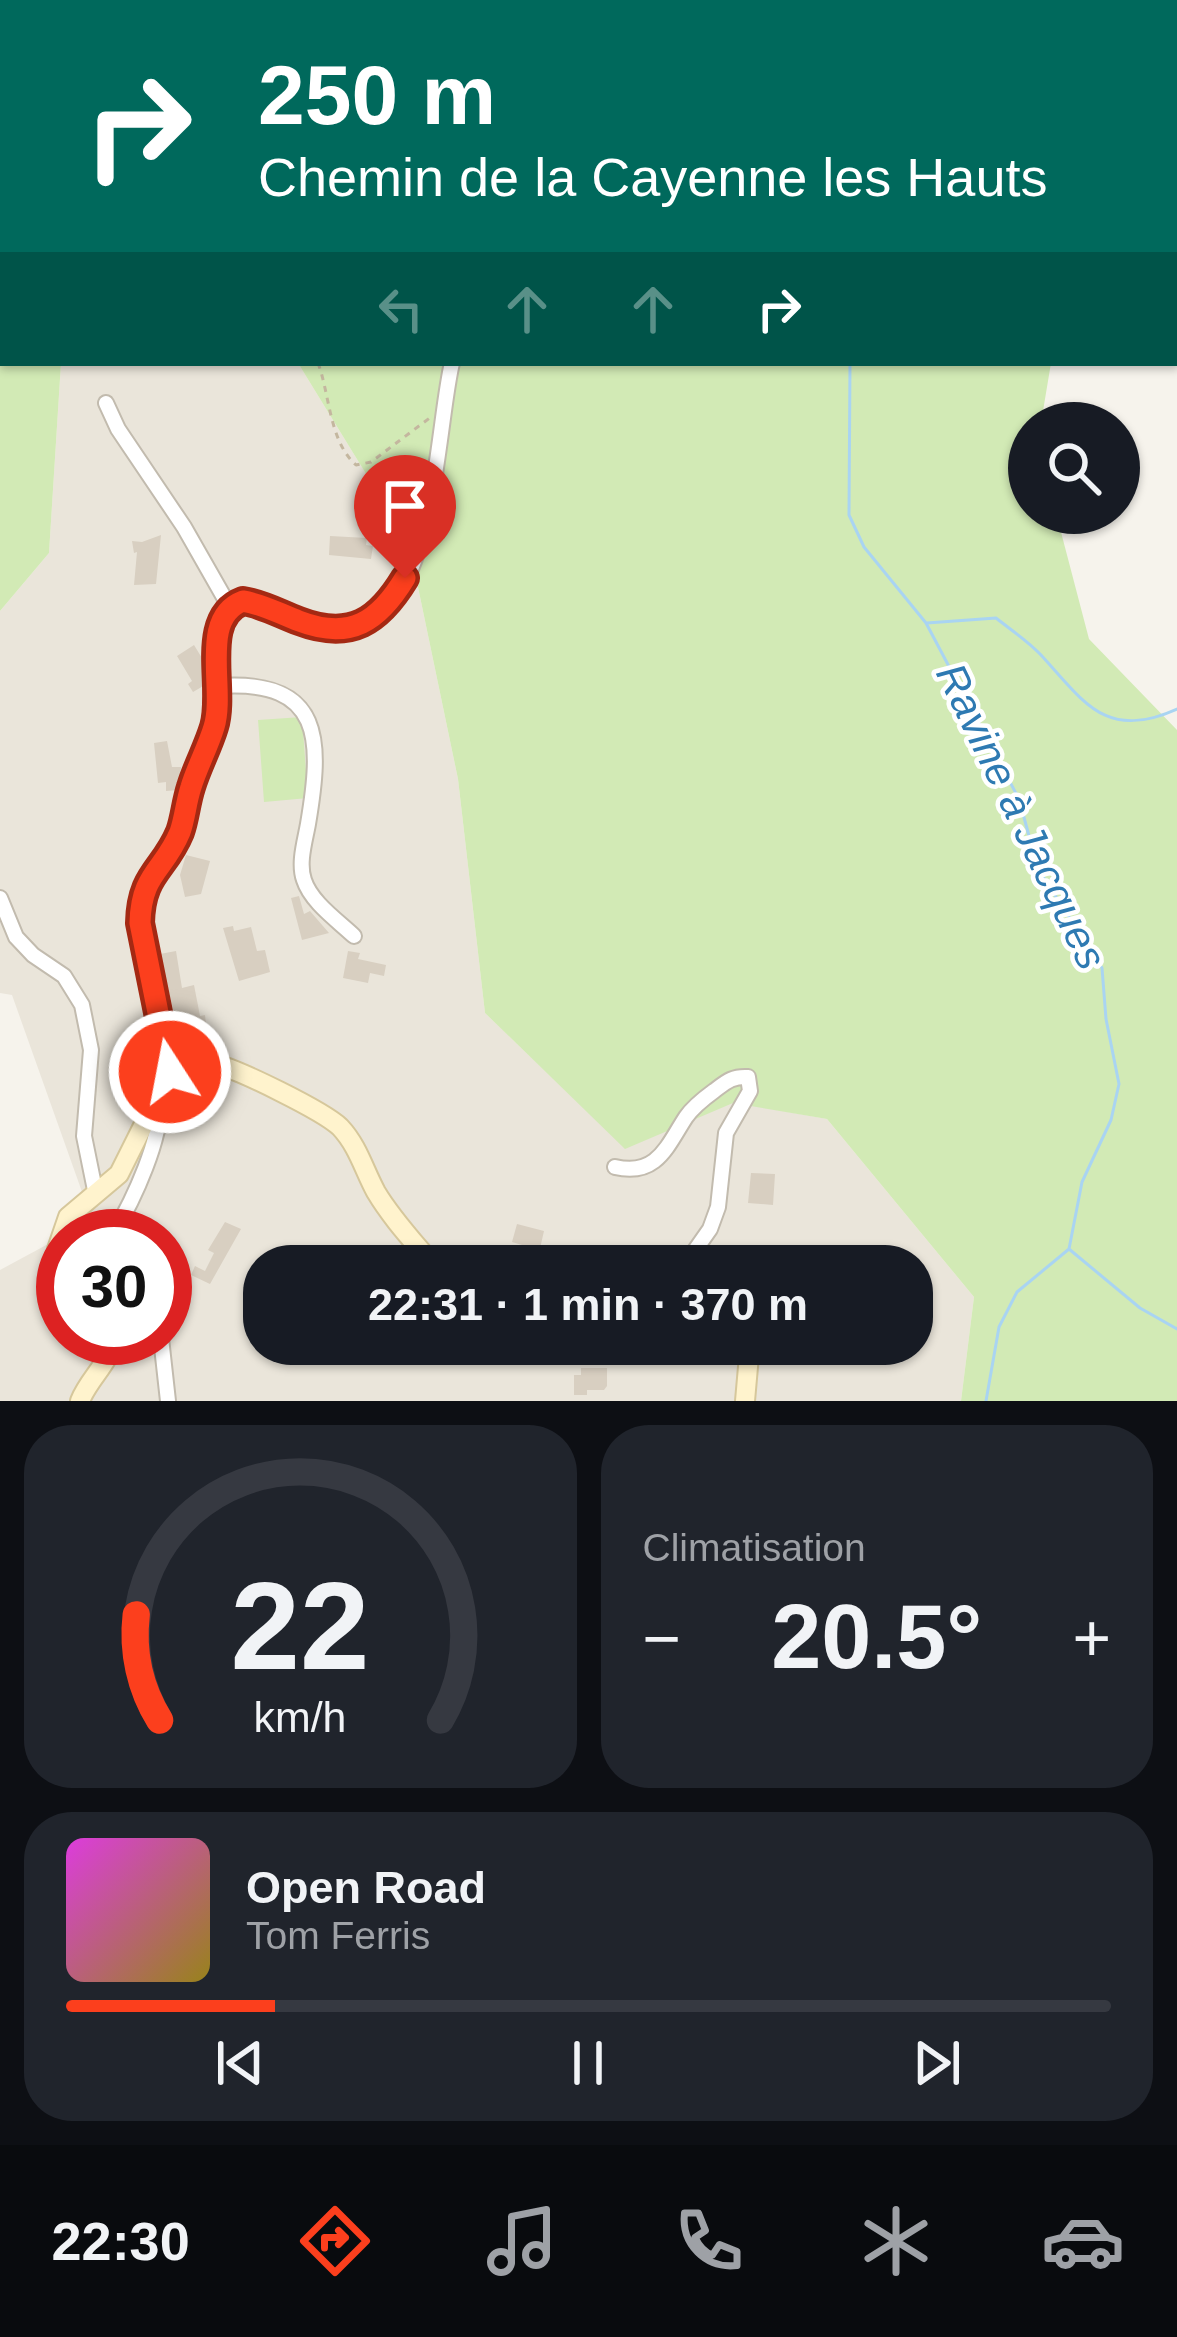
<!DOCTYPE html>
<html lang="fr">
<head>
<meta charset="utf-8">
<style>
	body { margin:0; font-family:Helvetica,sans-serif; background:#20242c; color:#f1f3f6; height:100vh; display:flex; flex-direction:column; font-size:45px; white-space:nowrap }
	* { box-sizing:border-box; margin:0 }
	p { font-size:39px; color:#9ea1a6 }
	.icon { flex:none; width:66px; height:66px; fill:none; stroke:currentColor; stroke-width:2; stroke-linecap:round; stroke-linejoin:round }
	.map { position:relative; height:1401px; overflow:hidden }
	.panel { display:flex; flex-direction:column; gap:24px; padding:24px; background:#0d0f14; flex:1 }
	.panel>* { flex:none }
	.banner { position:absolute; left:0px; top:0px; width:1179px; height:366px; box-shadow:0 3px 9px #0004; background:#00695c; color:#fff; overflow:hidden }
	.fabs { position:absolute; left:1008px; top:402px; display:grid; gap:24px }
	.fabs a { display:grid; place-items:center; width:132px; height:132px; border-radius:50%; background:#171b24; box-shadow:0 3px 9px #0004; font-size:60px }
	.speed { position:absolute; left:36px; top:1209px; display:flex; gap:24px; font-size:60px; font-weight:700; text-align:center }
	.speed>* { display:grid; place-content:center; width:156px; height:156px; border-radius:50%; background:#171b24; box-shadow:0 3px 9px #0004; line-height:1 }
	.speed .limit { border:18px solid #d22; background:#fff; color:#111 }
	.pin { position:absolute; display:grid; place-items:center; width:102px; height:102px; color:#fff; margin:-123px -51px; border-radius:50% 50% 50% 0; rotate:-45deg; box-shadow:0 0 12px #0007 }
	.pin .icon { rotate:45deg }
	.me { position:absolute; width:132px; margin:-66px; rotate:349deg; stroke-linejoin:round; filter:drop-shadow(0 0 9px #0008) }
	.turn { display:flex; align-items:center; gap:42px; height:252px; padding:0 60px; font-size:54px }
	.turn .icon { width:156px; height:156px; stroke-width:2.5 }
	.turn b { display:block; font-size:84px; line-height:102px }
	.lanes { display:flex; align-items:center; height:114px; padding:0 60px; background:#0003; justify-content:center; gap:60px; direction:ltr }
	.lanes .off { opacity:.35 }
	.big { font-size:90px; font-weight:800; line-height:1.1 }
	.panel .widget { flex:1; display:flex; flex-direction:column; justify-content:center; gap:18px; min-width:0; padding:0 42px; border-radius:48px; background:#20242c }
	.panel .dial { align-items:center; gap:0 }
	.dial svg { height:312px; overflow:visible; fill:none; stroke:#363941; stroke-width:7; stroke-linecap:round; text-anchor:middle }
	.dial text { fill:#f1f3f6; stroke:none }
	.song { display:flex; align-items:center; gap:36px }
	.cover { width:144px; height:144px; border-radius:18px; background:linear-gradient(135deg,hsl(300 70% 55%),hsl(50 70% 35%)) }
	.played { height:12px; border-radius:6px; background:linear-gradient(90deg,#fc3f1d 20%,#363941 20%) }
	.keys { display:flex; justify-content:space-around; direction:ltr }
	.heat { display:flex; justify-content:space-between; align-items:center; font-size:66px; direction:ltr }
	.panel .tiles { flex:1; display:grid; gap:24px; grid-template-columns:1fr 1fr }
	.widget:last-child { grid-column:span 2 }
	.trip { position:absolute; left:243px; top:1245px; width:690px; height:120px; border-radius:48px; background:#171b24; box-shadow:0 3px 9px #0004; font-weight:800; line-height:120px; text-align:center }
	.tab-bar { display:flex; height:192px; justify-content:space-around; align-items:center; background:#090b0e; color:#9ea1a6 }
	.tab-bar .icon { width:84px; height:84px }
	.tab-bar .current { color:#fc3f1d }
	.tab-bar b { font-size:54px; color:#f1f3f6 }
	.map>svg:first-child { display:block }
	.residential { fill:#eae5da; fill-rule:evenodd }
	.green { fill:#d2eab5 }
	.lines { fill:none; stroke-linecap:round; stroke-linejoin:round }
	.stream { stroke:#a9d4f2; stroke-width:3 }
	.building { fill:#d8cfc1 }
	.lane-casing { stroke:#c2bbae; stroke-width:12 }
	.street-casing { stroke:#c2bbae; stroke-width:18 }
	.secondary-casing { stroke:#d6c79b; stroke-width:22 }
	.path { stroke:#c4b79f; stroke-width:3; stroke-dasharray:6 6; stroke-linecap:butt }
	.lane { stroke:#fff; stroke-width:8 }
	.street { stroke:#fff; stroke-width:14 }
	.secondary { stroke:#fff3cd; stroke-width:18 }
	.route-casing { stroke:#a42913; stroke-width:30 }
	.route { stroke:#fc3f1d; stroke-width:21 }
	.labels { text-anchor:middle; stroke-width:9; stroke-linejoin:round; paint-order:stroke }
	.water-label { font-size:42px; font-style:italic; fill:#2e7ab2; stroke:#fff }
</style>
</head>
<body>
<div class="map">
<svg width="1177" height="1401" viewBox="0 0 1177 1401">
	<rect width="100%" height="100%" fill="#f6f3ec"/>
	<path class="residential" d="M61,363h237l111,181 49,235 27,234 140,135 108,-46 94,17 147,178 -13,104h-961v-131l63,-34v102h102v-102h-101l28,-16 -80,-225 -12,-2v-382l49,-58zM264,1266h648v78h-648z"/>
	<path class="green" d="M0,0l70,3h-67v360h58l-12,190 -49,58z
		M205,0h865l4,3h-873z
		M298,363h753l-10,60h-12v90h27l33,126 88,91v671h-216l13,-104 -147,-178 -94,-16 -108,46 -140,-136 -27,-234 -49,-235z
		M302,717l6,81 -44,4 -6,-82z"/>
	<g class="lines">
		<path class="stream" d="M743,0l2,3
			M850,363l-1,152 15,32 62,76 93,176 19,70 64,99 4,51 13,65 -8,36 -29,62 -13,67 -52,43 -18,35 -13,74
			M927,623l69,-5c15,12 32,23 45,37 44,48 65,86 136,54
			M1069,1249l71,59 37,21"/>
	</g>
	<path class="building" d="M161,535l-5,49 -22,1 3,-33 -3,1 -2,-12 10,1z
		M330,536l37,2 -1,7 7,1 -2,13 -42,-4z
		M194,645l11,18v22l-12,7 -5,-8 4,-3 -15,-25z
		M167,741l5,26h9l-2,23 -13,1v-9l-8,1 -4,-40z
		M186,855l24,6 -9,33 -16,3 -5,-22z
		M299,896l5,18 6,-3 19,22 -27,7 -11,-42z
		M233,926l1,5 17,-4 6,24 8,-1 5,22 -31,9 -16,-53z
		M176,951l6,37 12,-3 6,31 5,-1 2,19 -27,5 -20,-85z
		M348,951l12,2 -2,6 28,6 -2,11 -14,-3 -2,10 -25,-5z
		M751,1173l24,1 -2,31 -25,-2z
		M225,1222l16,7 -31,55 -19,-9 4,-9 10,5 9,-18 -6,-3z
		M517,1224l27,7 -8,35h-21l7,-21 -10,-3z
		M581,1368h26v18l-3,4h-17v5h-13v-20h7z"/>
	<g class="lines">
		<defs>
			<path id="lane" d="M169,1084l26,7 27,-23"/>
			<path id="street" d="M1139,0l1,3
				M1176,87l1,1
				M106,403l12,26 66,98 45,79
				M219,686c105,-7 103,55 89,138 -3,17 -10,39 -4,56 7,22 33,40 50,56
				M0,898l16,39 17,18 31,21 18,29 9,45 -7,86 12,59
				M170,1072l-30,-149c1,-50 24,-51 39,-90 6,-14 7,-30 12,-45 6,-20 16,-39 22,-60 10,-31 -7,-105 19,-123 22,-15 55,15 77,20 17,4 38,3 54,-2 72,-22 74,-199 89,-260
				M615,1167c42,10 52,-21 71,-50 7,-10 17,-18 28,-26 12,-9 18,-15 34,-14l2,14 -24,42 -8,74 -8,22 -26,37
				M112,1236c21,-35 52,-100 48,-141
				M161,1338l7,63"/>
			<path id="secondary" d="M63,1271l-6,-22 11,-32 51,-43 51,-102c14,-8 28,-11 45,-8 23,5 108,47 125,63 18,19 24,43 36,65 16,27 38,50 58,74
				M80,1401c9,-23 31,-39 34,-63
				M745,1401l5,-57"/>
		</defs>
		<use href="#lane" class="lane-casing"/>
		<use href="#street" class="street-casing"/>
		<use href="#secondary" class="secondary-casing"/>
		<path class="path" d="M773,0v3
			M196,3v-3
			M318,363c12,32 11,78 38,102l15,-3 60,-45"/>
		<use href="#lane" class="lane"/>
		<use href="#street" class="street"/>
		<use href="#secondary" class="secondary"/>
	</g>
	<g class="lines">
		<defs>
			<path id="route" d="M170,1072l-30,-149c1,-50 24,-52 40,-91 5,-14 6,-30 11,-45 6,-20 17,-40 23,-60 12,-38 -16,-109 29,-126 20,3 37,13 56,20 52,20 80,0 106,-43"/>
		</defs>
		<use href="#route" class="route-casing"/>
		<use href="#route" class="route"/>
	</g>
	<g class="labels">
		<g class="water-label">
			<text transform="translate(1022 816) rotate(64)" y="15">Ravine à Jacques</text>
		</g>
	</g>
</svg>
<div class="fabs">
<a><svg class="icon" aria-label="search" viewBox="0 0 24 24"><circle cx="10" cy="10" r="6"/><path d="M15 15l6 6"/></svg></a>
</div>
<div class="speed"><div class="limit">30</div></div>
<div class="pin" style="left:405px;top:578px;background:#d93025"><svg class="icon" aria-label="arrive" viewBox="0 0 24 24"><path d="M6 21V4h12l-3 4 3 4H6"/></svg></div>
<svg class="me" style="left:170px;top:1072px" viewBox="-20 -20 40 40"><circle r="17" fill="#fc3f1d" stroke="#fff" stroke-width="3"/><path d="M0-11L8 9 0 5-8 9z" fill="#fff"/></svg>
<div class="trip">22:31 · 1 min · 370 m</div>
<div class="banner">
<div class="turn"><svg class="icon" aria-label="right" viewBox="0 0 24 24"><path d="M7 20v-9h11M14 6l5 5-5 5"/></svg><div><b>250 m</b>Chemin de la Cayenne les Hauts</div></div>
<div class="lanes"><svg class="icon off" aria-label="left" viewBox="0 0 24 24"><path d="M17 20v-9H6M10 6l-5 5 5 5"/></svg><svg class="icon off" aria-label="ahead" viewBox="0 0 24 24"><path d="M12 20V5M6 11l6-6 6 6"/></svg><svg class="icon off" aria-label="ahead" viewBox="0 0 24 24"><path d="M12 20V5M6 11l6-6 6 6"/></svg><svg class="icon" aria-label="right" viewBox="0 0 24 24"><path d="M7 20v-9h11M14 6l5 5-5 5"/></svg></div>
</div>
</div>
<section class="panel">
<div class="tiles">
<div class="widget dial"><svg viewBox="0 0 100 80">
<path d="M14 69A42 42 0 1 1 86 69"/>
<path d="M14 69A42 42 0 0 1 8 42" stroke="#fc3f1d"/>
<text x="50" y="56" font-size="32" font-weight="700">22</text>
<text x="50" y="72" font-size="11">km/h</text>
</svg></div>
<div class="widget"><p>Climatisation</p>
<div class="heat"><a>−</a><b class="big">20.5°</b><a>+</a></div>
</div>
<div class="widget">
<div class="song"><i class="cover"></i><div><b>Open Road</b><p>Tom Ferris</p></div></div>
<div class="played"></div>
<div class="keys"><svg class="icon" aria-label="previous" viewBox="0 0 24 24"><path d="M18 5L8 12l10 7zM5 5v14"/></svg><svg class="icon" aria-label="pause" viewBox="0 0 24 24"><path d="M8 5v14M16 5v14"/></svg><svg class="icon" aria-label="next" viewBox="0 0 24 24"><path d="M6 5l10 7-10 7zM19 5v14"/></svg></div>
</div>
</div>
</section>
<nav class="tab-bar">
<b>22:30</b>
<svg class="icon current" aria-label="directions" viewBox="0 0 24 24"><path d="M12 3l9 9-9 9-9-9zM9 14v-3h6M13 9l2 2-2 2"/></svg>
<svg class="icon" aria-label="music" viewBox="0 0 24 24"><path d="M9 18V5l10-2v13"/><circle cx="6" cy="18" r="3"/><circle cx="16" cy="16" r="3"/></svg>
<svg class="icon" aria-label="phone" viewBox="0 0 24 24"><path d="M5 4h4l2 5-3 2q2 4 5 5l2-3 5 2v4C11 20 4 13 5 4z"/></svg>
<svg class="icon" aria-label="climate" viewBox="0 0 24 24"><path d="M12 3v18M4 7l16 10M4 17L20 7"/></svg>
<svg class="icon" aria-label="car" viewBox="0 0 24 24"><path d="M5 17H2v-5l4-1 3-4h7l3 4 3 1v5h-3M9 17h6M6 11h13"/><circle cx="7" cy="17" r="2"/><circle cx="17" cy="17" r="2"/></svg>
</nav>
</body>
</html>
